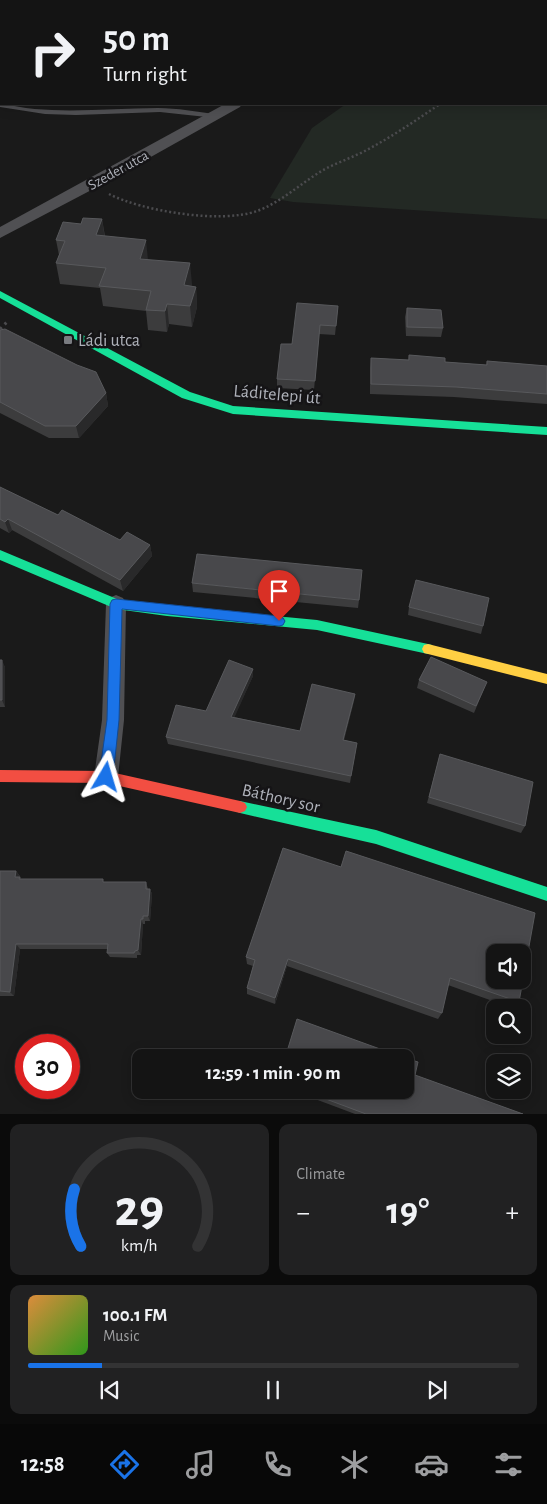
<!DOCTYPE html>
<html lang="en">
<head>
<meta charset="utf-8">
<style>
	body { margin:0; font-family:"Alegreya Sans",sans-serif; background:#212122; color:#f1f3f6; height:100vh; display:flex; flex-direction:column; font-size:19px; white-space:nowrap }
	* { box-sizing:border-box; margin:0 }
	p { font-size:16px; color:#9d9ea0 }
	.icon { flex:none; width:28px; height:28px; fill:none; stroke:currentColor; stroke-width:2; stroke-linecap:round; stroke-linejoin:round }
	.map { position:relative; height:1114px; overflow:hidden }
	.side { display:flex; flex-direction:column; gap:10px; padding:10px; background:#0b0b0b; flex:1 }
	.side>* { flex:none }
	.banner { position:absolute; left:0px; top:0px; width:548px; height:105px; box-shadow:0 2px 12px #0003,0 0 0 1px #333334; background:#141414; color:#f1f3f6; overflow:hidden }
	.buttons { position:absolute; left:486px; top:944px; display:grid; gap:10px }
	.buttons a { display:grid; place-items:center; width:45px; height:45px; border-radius:10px; background:#141414; box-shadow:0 2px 12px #0003,0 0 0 1px #333334; font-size:25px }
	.speed { position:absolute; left:15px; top:1034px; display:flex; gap:10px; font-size:25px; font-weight:700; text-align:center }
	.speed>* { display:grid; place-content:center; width:65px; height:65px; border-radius:50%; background:#141414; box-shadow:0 2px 12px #0003,0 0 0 1px #333334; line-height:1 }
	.speed .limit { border:8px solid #d22; background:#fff; color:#111 }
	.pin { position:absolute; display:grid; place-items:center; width:42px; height:42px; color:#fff; margin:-51px -21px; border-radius:50% 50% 50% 0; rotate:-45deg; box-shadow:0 0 5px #0007 }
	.pin .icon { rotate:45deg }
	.me { position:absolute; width:55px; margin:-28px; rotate:7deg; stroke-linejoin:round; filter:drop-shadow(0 0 4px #0008) }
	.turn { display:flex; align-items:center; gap:18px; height:105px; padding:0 20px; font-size:22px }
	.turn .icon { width:65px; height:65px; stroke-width:2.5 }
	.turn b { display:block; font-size:35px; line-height:42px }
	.big { font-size:38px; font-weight:700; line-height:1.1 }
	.side .widget { flex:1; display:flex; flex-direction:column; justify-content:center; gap:8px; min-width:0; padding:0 18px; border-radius:10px; background:#212122 }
	.side .dial { align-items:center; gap:0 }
	.dial svg { height:130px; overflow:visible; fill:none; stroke:#333334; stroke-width:7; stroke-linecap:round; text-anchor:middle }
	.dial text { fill:#f1f3f6; stroke:none }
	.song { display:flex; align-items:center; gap:15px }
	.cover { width:60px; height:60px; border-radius:8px; background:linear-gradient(135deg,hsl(30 70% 55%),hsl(110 70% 35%)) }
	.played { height:5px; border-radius:2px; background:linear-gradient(90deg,#1a73e8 15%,#333334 15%) }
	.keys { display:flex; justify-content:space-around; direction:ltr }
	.heat { display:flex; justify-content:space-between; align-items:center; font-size:28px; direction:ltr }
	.side .tiles { flex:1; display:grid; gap:10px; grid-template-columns:1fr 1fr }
	.widget:last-child { grid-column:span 2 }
	.trip { position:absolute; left:132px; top:1049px; width:282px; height:50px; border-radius:10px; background:#141414; box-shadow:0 2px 12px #0003,0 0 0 1px #333334; font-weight:700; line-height:50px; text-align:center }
	.dock { display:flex; height:80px; justify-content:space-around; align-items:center; background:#080808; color:#9d9ea0 }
	.dock .icon { width:35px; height:35px }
	.dock .active { color:#1a73e8 }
	.dock b { font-size:22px; color:#f1f3f6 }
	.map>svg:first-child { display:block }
	.green { fill:#232924 }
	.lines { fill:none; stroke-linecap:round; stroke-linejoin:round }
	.path-far1 { stroke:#4b4b4e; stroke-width:2.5; stroke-dasharray:2 2.5; stroke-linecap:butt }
	.path { stroke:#4b4b4e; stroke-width:3; stroke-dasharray:2.5 4; stroke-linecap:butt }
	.lane { fill:#505053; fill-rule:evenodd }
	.street { fill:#505053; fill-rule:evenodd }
	.fast { fill:#16e098; fill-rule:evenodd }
	.slow { fill:#ffcf43; fill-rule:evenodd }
	.jam { fill:#f24e42; fill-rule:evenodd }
	.wall { fill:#3c3c3d }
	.shaded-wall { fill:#29292a }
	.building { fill:#48484b; stroke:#58595c; fill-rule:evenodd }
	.route { fill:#1a73e8; stroke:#114b97 }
	.poi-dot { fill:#7a7c81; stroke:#151416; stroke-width:2 }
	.labels { text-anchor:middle; stroke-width:5; stroke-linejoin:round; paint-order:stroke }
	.far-street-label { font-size:15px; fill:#aeb1b9; stroke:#151416 }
	.poi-label { font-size:18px; fill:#aeb1b9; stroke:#151416; text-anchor:start }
	.street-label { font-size:18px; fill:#aeb1b9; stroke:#151416 }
</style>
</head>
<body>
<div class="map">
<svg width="547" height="1114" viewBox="0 0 547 1114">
	<rect width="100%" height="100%" fill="#1a1a1a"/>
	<path class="green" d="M403,0h144v219l-254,-17 -23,-4 42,-70 34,-24h200v-103z"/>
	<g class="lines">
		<path class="path-far1" d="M109,194c33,17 112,30 148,17 25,-9 45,-29 68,-42 12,-6 25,-11 38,-17 27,-14 52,-31 77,-48"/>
		<path class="path" d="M0,329l8,-8"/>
		<path class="lane" d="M0,103c51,13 105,5 158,5 19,0 39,4 58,6l3,2 -3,2 -56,-6 -84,3 -31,-1 -45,-7z"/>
		<path class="street" d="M225,104h17l-2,3 -141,79 -99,52v-11z
			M116,595l7,3 3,6 -2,116 -6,57 -4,8 -8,3 -8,-3 -4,-8 8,-57 4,-116 3,-6z"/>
		<path class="fast" d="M0,291l190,101 43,14 314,21v8l-314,-21 -51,-16 -182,-100z
			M0,550l117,49 50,7 150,14 111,24 4,1 2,4 -2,4 -4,1 -111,-24 -150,-14 -51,-7 -116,-49z
			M240,801l136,29 171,57v14l-171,-57 -136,-31 -5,-2 -2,-4 2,-4z"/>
		<path class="slow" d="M428,644l119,30v10l-119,-30 -4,-1 -2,-4 2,-4z"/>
		<path class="jam" d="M0,770l106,1 134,30 5,2 2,4 -2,4 -5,2 -134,-30 -106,-1z"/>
	</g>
	<path class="wall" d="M0,0h52l-1,1h-50v21h-1z
		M102,219l3,17 87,48 -1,2 5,1 1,20 -5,20 -23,-3 -2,8 -19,-2 -2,-19 -43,-5 -3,-18 -40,-4 -4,-21 3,-8 -3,-15 25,-16z
		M338,306l-3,29 -16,-1 -5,56 -37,-2v-9l15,-35z
		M407,308l36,20 -2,9 -35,-1 -1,-19z
		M0,330l106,63 2,13 -29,32h-30l-49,-25z
		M409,355l36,7 41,3 1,-4 60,5v38l-93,-7 -84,-3v-26l1,-10 37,2z
		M0,487l58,28 62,25 30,5 2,11 -29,35 -111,-61 -3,3 -9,-5z
		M192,583l167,17 -1,8 -165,-16z
		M409,607l74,19 -2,8 -73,-19z
		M0,660l5,7v40h-5z
		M253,669v7l-19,41 66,14 55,-37 -1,7 -10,39 13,3 -7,40 -182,-39 -2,-7 40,-26z
		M419,680l65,9 -10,24 -57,-25z
		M440,754l85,72 -4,7 -94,-30z
		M283,848l236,154 -6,6h-1l-64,-23 -6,28 -4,6 -151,-53 -12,38 -28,-10v-6l6,-22 -6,-2 -1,-7z
		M0,871h16l4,5 1,3 83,3h42l2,7h2l2,5 -2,27h-5v3h-2l-2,31h-4v3l-27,-1 -3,-4 1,-4h-88l-6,47h-14z
		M291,1090h115l117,24h-168z"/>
	<path class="shaded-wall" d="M22,0h8l1,1h-10z
		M153,0h10v1h-11z
		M102,219l3,21 -9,-5z
		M146,240l2,20 -8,-1z
		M190,263l2,21 -6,22 -2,-21z
		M196,287l1,20 -5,20 -2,-21z
		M167,304l2,20 -2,8 -2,-21z
		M106,393l2,13 -29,32 -3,-12z
		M8,519l4,11 -3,3 -4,-11z
		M150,545l2,11 -29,35 -3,-11z
		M2,660l3,7v40l-3,-7z
		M253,669v7l-21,47 -1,-6z
		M355,694l-1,7 -12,45 1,-6z
		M16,871l4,5v2l3,5 -8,-6z
		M150,889l2,5 -2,27 -2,-5z
		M141,919l2,5 -2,31 -3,-5z
		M16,944l4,5 -6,47 -4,-4z
		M288,959l-1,7 -12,38v-6z"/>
	<path class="building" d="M0,0h22l-1,1h-20v8h-1z
		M129,0h24l-1,1h-24z
		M271,0h25l-1,1h-25z
		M83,218l19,1 -6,16 50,5 -6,19 50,4 -6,22 12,2 -6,19 -23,-2 -2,7 -19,-1 5,-19 -52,-5 7,-18 -50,-5 9,-22 -9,-1 7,-18 18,2z
		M297,303l41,3 -2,20 -16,-1 -5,56 -38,-2 4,-35h11z
		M407,308l34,2 2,18 -36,-1z
		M5,329l72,36 19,7 10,21 -30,33h-31l-45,-24v-72z
		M409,355l36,3v4l42,3v-4l60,5v28l-91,-7 -85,-3v-26l38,2z
		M0,487l58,28 4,-5 58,30 7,-8 23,13 -30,35 -112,-61 -3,3 -5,-3z
		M197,554l165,16 -3,30 -167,-17z
		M416,580l73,18 -6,28 -74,-19z
		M431,657l56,25 -11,24 -57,-26z
		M0,660h2v40h-2z
		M229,660l24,9 -22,48 69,14 12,-47 43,10 -12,46 14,3 -6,33 -185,-39 10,-32 30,6z
		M440,754l93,28 -8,44 -96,-29z
		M283,848l58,19 5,-16 189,62 -16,89 -69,-24 -8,35 -154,-54 -13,39 -28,-10 8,-28 -9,-3zM495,952h27v28h-27z
		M0,871h16l-1,6h5l-1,2h84v3h43v7h4l-2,27h-5v3h-2l-3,31 -3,1 -1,2h-27l1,-9h-92l-6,48 -10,-1z
		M297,1019l108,39h-120z
		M406,1058l12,4 -3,13 108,39h-157l-64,-24h104z"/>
	<path class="route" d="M116,599l163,17 4,2 2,3 -2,4 -4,1 -157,-17 -3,111 -6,57 -2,4 -5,2 -5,-2 -2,-4 8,-57 3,-116 2,-4z"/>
	<rect class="poi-dot" x="63" y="335" width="10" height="10" rx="2.5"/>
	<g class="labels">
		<g class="far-street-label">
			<text transform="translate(118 170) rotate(-29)" y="5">Szeder utca</text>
		</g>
		<g class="poi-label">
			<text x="78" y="346">Ládi utca</text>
		</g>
		<g class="street-label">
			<text transform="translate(277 394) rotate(5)" y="6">Láditelepi út</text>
			<text transform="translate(281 798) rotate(13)" y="6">Báthory sor</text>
		</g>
	</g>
</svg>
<div class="buttons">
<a><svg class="icon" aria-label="sound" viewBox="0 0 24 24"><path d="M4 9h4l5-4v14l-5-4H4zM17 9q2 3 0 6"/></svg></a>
<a><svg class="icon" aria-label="search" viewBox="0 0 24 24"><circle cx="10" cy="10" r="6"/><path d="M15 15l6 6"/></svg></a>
<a><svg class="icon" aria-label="layers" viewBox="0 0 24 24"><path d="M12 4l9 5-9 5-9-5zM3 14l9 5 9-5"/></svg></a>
</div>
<div class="speed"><div class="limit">30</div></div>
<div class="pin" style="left:279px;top:621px;background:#d93025"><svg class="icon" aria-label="arrive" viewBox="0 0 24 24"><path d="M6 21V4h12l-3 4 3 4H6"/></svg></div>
<svg class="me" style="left:106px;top:777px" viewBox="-20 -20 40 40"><path d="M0-17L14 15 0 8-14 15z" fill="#1a73e8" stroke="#fff" stroke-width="4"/></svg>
<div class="trip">12:59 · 1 min · 90 m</div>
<div class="banner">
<div class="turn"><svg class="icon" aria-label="right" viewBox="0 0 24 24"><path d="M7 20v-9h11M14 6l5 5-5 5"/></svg><div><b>50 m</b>Turn right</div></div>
</div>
</div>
<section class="side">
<div class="tiles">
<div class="widget dial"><svg viewBox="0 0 100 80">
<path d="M14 69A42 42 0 1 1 86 69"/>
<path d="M14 69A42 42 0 0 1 10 34" stroke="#1a73e8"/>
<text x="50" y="56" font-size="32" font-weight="700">29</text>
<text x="50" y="72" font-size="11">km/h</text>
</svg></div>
<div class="widget"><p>Climate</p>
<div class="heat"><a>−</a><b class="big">19°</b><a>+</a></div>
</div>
<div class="widget">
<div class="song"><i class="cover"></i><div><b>100.1 FM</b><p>Music</p></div></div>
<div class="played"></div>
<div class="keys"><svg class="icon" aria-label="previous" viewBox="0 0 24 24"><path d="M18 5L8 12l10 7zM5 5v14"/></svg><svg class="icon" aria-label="pause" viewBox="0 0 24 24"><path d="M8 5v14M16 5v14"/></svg><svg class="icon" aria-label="next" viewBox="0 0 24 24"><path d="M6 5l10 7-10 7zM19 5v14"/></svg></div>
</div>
</div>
</section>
<nav class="dock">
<b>12:58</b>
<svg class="icon active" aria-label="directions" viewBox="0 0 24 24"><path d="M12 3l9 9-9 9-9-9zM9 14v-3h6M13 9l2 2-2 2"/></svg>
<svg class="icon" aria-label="music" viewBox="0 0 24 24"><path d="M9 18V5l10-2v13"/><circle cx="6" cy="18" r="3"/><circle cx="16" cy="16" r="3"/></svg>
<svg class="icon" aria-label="phone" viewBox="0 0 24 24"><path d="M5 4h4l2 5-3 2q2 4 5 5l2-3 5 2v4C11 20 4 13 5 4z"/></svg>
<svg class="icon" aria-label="climate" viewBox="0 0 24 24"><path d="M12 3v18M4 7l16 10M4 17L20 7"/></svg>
<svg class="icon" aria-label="car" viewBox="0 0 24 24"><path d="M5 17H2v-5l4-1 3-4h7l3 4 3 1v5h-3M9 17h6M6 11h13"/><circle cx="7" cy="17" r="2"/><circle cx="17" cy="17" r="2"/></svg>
<svg class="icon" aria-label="filters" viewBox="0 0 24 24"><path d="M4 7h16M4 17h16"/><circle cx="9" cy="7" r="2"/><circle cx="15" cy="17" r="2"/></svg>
</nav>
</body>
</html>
